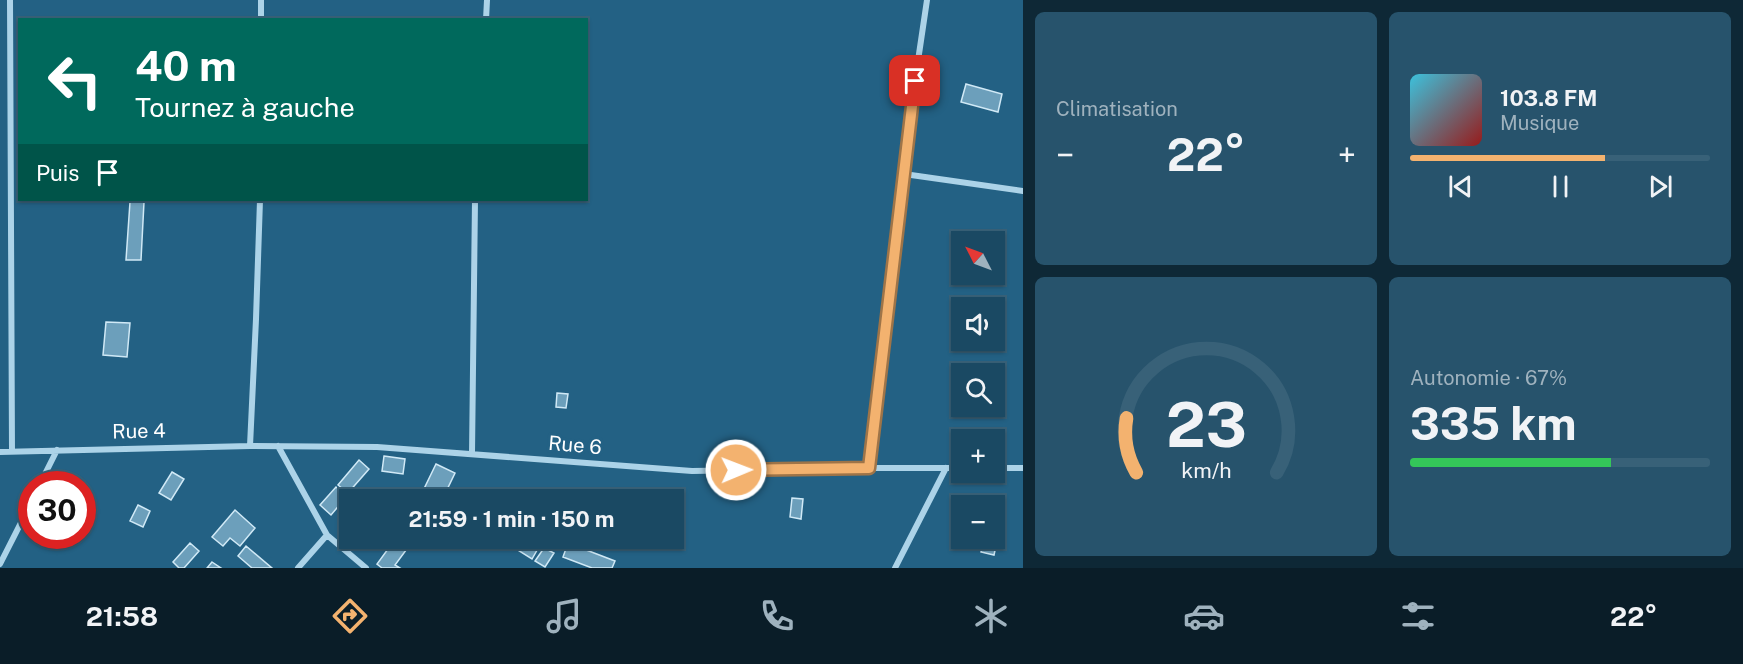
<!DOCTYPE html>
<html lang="fr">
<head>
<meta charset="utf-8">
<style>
	body { margin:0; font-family:"Public Sans",sans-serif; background:#27536c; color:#f1f3f6; height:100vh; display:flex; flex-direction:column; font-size:22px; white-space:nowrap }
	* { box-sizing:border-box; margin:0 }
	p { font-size:20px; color:#9fb2be }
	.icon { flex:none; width:33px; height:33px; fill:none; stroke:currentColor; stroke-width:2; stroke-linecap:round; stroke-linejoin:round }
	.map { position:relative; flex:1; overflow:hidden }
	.panel { display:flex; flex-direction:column; gap:12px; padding:12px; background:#0e2836; width:720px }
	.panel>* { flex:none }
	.guide { position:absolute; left:18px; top:18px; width:570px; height:183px; border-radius:0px; box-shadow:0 2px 4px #0004,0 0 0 2px #386178; background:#00695c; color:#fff; overflow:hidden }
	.needle { width:39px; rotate:312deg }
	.buttons { position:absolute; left:951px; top:231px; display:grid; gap:12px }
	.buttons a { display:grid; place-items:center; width:54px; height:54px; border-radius:0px; background:#1a4963; box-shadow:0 2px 4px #0004,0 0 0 2px #386178; font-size:30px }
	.speed { position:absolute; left:18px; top:471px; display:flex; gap:12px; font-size:30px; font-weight:700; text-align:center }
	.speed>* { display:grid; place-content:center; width:78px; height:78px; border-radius:50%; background:#1a4963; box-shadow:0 2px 4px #0004,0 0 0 2px #386178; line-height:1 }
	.speed .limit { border:9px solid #d22; background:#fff; color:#111 }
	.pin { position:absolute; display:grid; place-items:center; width:51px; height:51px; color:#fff; margin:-26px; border-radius:12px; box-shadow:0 3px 9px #0006 }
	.me { position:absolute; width:66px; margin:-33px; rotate:89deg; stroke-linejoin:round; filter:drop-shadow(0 0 4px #0008) }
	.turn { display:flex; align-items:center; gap:21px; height:126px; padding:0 18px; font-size:27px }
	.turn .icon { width:78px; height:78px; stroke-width:2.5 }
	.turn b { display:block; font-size:42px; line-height:51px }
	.then { display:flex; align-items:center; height:57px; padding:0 18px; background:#0003; gap:12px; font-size:22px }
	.big { font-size:45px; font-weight:700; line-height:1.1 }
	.panel .widget { flex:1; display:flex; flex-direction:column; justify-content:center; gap:9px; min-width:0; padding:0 21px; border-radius:9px; background:#27536c }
	.panel .dial { align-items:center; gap:0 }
	.dial svg { height:156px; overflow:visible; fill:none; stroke:#386178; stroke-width:7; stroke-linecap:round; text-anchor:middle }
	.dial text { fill:#f1f3f6; stroke:none }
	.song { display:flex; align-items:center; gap:18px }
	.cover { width:72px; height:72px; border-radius:9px; background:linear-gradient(135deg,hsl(190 70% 55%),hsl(0 70% 35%)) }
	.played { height:6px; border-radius:3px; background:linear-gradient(90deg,#f3b26f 65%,#386178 65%) }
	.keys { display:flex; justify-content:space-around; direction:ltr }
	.heat { display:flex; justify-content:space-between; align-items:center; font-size:33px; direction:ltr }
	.charge { height:9px; border-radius:4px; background:linear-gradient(90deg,#34c759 67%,#386178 0) }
	.panel .tiles { flex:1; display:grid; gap:12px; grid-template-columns:repeat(2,1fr) }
	.trip { position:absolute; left:339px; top:489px; width:345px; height:60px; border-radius:0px; background:#1a4963; box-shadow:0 2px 4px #0004,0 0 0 2px #386178; font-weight:700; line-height:60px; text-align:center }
	.tab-bar { display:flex; height:96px; justify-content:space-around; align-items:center; background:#0a1d28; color:#9fb2be }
	.tab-bar .icon { width:42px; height:42px }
	.tab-bar .active { color:#f3b26f }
	.tab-bar b { font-size:27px; color:#f1f3f6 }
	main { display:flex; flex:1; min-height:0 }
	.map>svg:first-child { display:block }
	.building { fill:#6c9fbb; stroke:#d0e9f6; stroke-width:1.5 }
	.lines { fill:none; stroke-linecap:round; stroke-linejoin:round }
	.minor { stroke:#acd3e8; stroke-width:6 }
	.route-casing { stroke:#9e7448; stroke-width:15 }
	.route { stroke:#f3b26f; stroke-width:10 }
	.labels { text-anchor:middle; stroke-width:6; stroke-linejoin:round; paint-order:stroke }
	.street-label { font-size:20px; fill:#fff; stroke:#236184 }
</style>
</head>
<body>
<main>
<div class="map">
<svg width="1023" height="568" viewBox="0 0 1023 568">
	<rect width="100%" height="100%" fill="#236184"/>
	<path class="building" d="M966,84l36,10 -4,18 -37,-10z
		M130,202h14l-3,58h-15z
		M106,322l24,1 -3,34 -24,-2z
		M557,393l11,1 -2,14 -10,-1z
		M384,456l21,3 -2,15 -21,-3z
		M359,460l10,9 -21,24 -10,-8z
		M436,464l19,9 -13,27h-12l-9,-5z
		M172,472l12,7 -13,21 -12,-7z
		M336,487l11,9 -16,19 -11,-10z
		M792,498l11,1 -2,20 -11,-2z
		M138,505l12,6 -7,16 -13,-6z
		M235,510l20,18 -15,18 -10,-8 -7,8 -11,-9z
		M994,517l8,1 -8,37 -13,-3 3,-14h10z
		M396,538h19l-20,27 5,3h-18l-5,-4z
		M507,538h37l-12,21 -27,-17z
		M190,543l9,8 -15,17h-5l-6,-6z
		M568,543l47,18 -3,7h-20l-29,-11z
		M246,546l26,22h-20l-14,-12z
		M544,548l10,5 -9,14 -10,-6z
		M212,562l9,6h-14z"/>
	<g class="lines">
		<path class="minor" d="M10,0l2,451
			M261,0v20
			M486,20l1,-20
			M904,174l119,17
			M250,446l6,-127 4,-119
			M278,446l49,89 39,33
			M0,452l250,-6 127,1 315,24 177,-3h93
			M472,454l3,-254
			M869,468l46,-387 12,-81
			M994,468h29
			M40,484l17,-34
			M0,564l32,-63
			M298,568l29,-33
			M895,568l51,-100"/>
	</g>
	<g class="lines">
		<defs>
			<path id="route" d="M736,470l133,-2 46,-387"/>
		</defs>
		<use href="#route" class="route-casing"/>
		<use href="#route" class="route"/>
	</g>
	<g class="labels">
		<g class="street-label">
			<text transform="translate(139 431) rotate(-1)" y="7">Rue 4</text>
			<text transform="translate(575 445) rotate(5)" y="7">Rue 6</text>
		</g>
	</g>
</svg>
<div class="buttons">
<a><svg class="needle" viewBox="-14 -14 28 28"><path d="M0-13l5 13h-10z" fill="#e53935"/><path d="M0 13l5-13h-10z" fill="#9fb2be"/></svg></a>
<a><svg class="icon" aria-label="sound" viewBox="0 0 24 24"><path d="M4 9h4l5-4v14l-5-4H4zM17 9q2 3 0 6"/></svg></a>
<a><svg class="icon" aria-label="search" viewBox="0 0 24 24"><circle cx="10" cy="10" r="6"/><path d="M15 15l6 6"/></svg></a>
<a>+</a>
<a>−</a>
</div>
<div class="speed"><div class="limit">30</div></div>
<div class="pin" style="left:915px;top:81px;background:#d93025"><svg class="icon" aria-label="arrive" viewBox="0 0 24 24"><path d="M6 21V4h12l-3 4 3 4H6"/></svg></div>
<svg class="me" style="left:736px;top:470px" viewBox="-20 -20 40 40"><circle r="17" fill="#f3b26f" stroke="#fff" stroke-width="3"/><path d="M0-11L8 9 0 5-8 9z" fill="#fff"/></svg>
<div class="trip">21:59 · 1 min · 150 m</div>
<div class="guide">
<div class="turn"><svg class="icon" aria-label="left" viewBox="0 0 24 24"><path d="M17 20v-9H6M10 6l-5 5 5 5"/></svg><div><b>40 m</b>Tournez à gauche</div></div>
<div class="then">Puis<svg class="icon" aria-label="arrive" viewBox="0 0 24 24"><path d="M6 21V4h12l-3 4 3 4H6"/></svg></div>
</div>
</div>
<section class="panel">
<div class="tiles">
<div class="widget"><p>Climatisation</p>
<div class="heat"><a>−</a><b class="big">22°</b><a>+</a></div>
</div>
<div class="widget">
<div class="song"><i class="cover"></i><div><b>103.8 FM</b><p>Musique</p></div></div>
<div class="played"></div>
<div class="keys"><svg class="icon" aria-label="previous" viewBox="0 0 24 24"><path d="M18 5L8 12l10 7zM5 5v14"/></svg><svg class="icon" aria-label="pause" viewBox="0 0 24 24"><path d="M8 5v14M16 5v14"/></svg><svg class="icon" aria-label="next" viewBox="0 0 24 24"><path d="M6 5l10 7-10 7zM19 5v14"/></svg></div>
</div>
<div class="widget dial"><svg viewBox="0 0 100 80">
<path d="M14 69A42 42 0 1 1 86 69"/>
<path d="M14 69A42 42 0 0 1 9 41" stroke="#f3b26f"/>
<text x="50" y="56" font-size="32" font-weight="700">23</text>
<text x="50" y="72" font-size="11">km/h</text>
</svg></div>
<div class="widget"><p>Autonomie · 67%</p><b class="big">335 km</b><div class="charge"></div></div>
</div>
</section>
</main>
<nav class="tab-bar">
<b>21:58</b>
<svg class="icon active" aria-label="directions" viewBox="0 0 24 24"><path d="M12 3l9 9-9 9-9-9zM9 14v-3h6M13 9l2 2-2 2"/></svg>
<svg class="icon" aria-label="music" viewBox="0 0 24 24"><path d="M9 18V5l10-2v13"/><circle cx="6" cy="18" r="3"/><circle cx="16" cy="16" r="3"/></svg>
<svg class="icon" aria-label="phone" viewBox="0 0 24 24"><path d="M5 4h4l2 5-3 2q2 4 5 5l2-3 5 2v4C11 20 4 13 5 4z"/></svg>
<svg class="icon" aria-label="climate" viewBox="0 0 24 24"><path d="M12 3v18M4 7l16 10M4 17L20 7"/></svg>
<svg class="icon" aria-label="car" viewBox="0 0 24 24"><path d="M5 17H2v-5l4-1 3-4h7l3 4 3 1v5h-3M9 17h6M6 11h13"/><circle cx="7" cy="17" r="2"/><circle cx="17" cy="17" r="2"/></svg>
<svg class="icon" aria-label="filters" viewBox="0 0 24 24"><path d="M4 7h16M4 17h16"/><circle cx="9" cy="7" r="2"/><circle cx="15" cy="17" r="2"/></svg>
<b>22°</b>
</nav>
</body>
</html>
